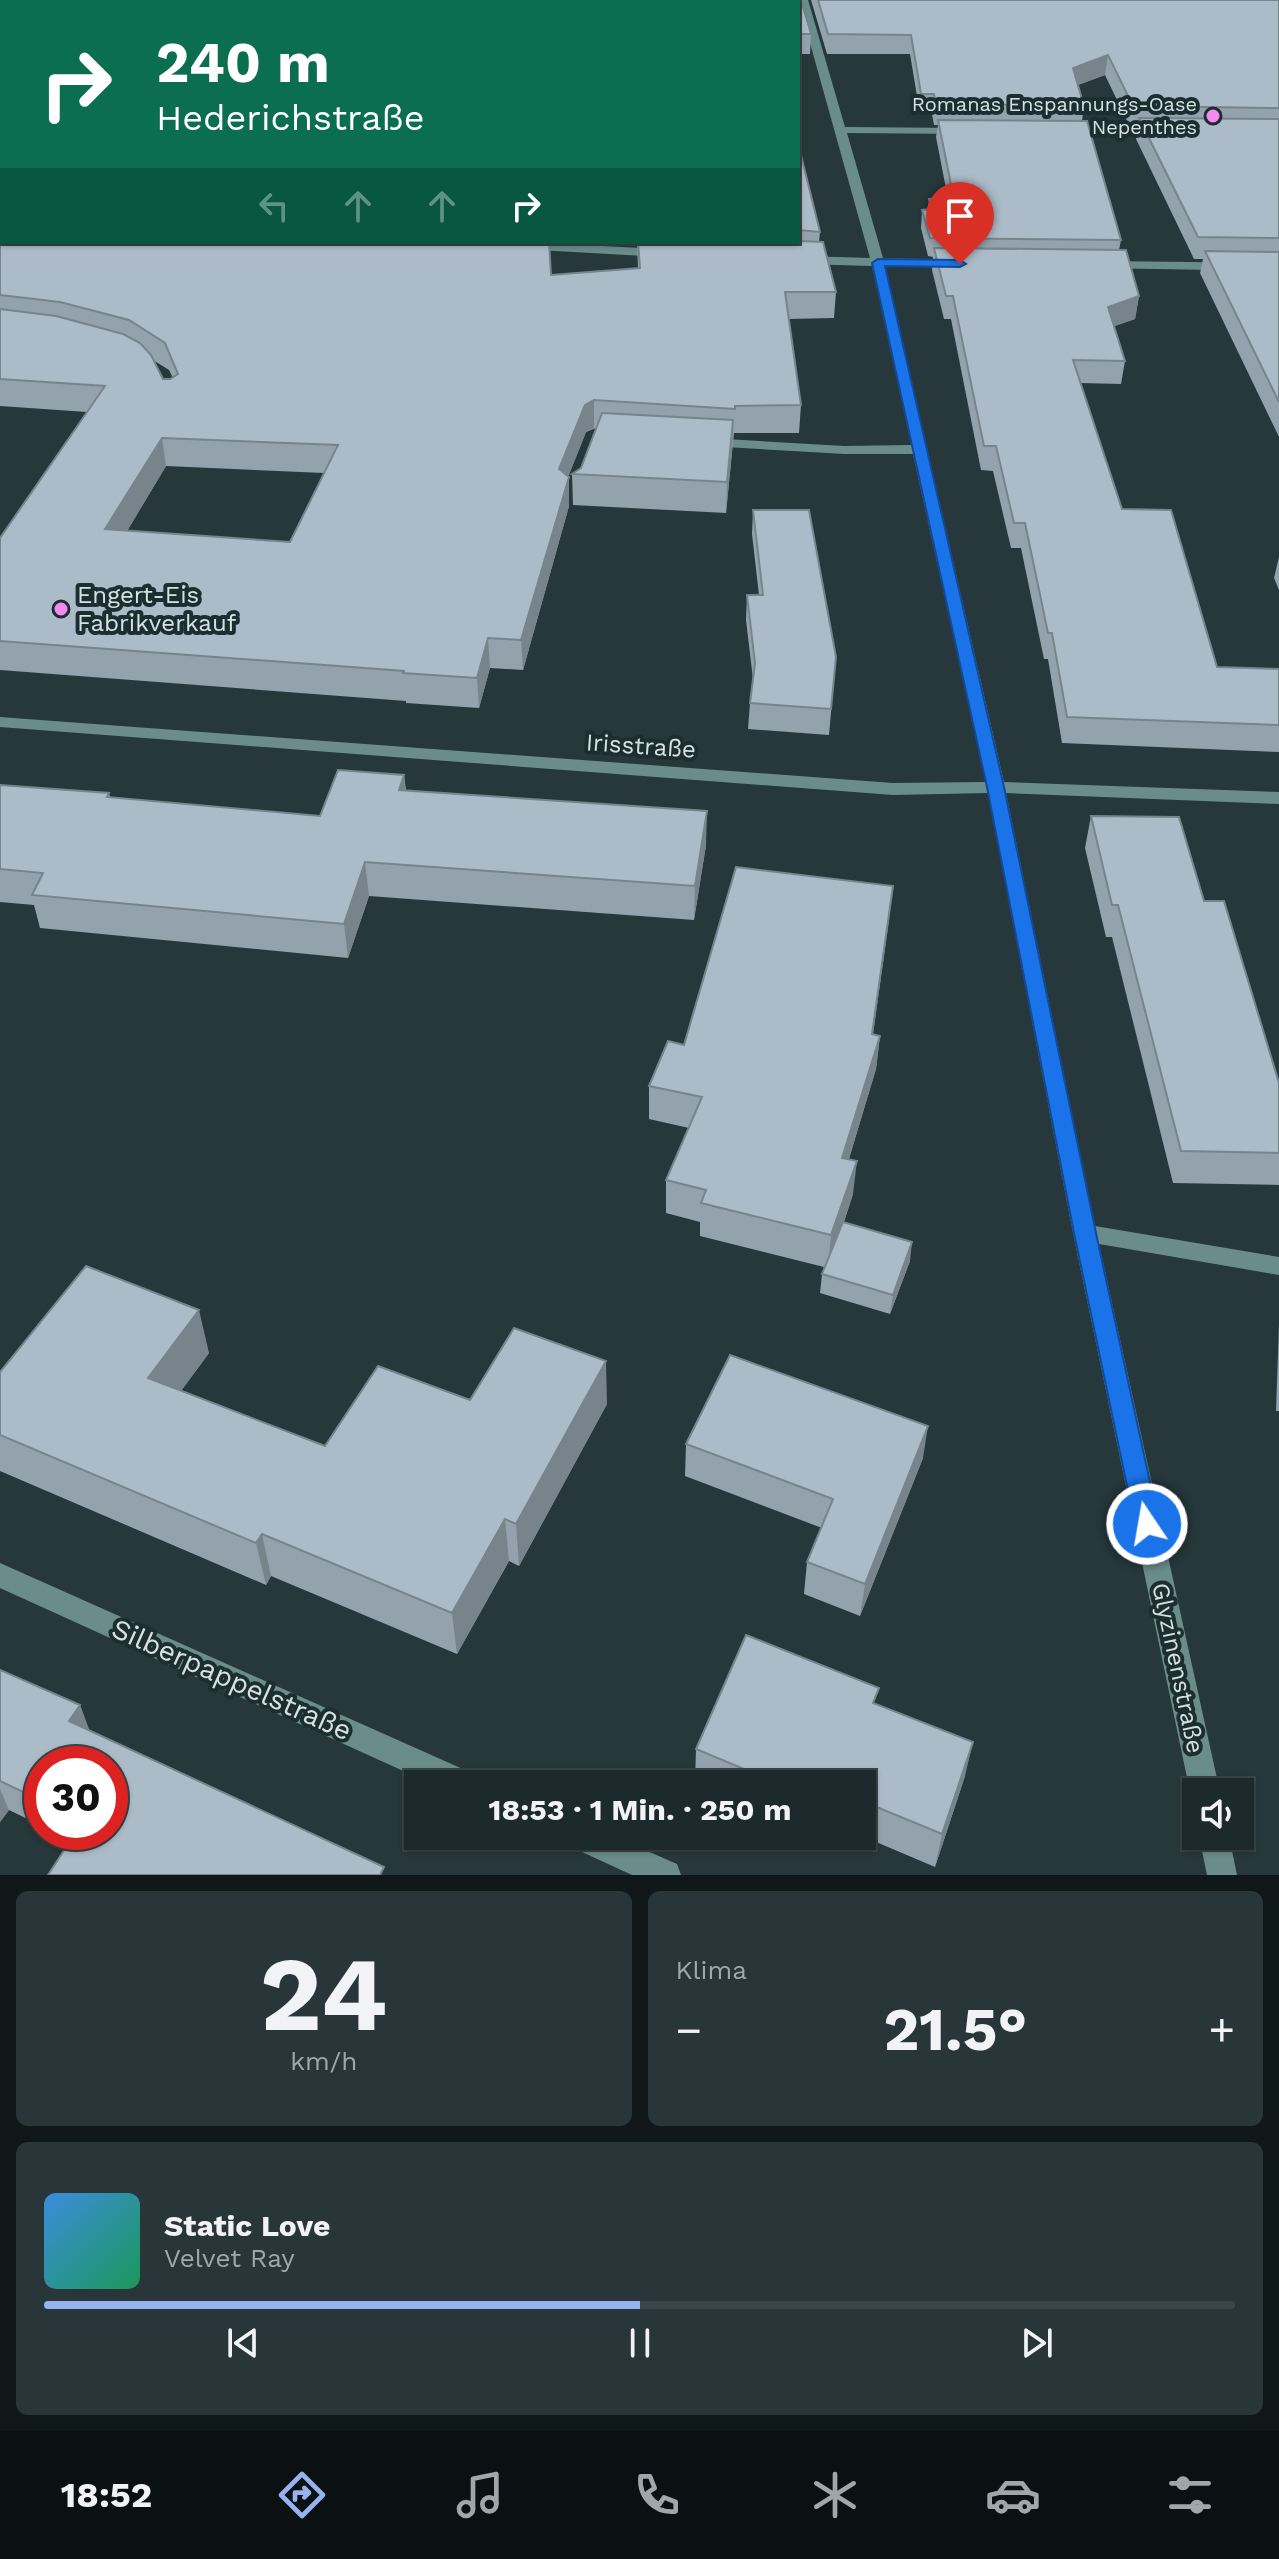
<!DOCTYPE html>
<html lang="de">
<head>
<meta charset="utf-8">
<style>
	body { margin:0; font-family:"Work Sans",sans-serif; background:#293639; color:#f1f3f6; height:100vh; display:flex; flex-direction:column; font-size:30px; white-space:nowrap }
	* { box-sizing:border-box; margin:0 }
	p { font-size:26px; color:#a0a7aa }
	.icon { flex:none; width:44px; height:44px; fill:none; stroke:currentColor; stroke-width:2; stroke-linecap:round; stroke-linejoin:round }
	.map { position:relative; height:1875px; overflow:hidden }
	.panel { display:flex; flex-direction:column; gap:16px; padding:16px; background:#0f1719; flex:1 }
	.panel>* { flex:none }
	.guide { position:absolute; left:0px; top:0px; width:800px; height:244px; box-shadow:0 2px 6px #0004,0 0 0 2px #3a4649; background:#0b6e4f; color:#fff; overflow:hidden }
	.tools { position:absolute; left:1182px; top:1778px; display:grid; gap:16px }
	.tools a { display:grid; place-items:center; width:72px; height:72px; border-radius:0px; background:#1c2a2d; box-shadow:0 2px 6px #0004,0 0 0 2px #3a4649; font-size:40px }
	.speed { position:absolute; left:24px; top:1746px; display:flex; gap:16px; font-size:40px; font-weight:700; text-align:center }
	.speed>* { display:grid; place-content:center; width:104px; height:104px; border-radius:50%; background:#1c2a2d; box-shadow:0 2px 6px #0004,0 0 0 2px #3a4649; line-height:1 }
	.speed .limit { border:12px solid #d22; background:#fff; color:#111 }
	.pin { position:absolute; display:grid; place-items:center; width:68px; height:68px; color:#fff; margin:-82px -34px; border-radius:50% 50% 50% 0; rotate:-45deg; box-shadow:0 0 8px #0007 }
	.pin .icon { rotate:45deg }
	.me { position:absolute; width:88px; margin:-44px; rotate:348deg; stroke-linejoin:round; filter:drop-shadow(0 0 6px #0008) }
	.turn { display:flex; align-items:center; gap:28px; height:168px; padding:0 24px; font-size:36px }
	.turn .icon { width:104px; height:104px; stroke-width:2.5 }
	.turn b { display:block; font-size:56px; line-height:68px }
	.lanes { display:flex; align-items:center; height:76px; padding:0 24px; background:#0003; justify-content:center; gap:40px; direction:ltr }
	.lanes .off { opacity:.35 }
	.big { font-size:60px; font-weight:700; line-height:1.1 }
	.panel .widget { flex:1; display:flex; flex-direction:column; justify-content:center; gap:12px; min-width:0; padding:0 28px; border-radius:12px; background:#293639 }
	.panel .dial { align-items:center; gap:0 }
	.dial b { font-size:104px; line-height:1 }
	.song { display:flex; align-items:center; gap:24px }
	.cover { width:96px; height:96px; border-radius:12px; background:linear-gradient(135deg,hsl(210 70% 55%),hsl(150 70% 35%)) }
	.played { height:8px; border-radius:4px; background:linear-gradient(90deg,#95b2f1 50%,#3a4649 50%) }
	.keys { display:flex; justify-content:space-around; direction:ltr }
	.heat { display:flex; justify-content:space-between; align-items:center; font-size:44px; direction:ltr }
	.panel .tiles { flex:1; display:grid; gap:16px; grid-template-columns:1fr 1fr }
	.widget:last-child { grid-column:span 2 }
	.trip { position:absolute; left:404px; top:1770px; width:472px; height:80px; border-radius:0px; background:#1c2a2d; box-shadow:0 2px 6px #0004,0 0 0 2px #3a4649; font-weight:700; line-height:80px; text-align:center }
	.tab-bar { display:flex; height:128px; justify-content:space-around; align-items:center; background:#0b1112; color:#a0a7aa }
	.tab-bar .icon { width:56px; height:56px }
	.tab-bar .current { color:#95b2f1 }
	.tab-bar b { font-size:36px; color:#f1f3f6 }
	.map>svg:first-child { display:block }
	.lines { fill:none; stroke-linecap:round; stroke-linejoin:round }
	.minor { fill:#6a8d8b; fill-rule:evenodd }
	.wall { fill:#93a2ac; fill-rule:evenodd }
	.shaded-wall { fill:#78848c }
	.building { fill:#abbcc8; stroke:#78848c; stroke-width:2; fill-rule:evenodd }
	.route { fill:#1a73e8; stroke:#114b97; stroke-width:2 }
	.poi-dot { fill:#f489f0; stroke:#1c2e32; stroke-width:3 }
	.labels { text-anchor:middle; stroke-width:8; stroke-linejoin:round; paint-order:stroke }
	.far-poi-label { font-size:20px; fill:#d6e1e3; stroke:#1c2e32; text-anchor:end }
	.poi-label { font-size:24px; fill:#d6e1e3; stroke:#1c2e32; text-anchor:start }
	.street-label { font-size:24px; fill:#d6e1e3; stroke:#1c2e32 }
	.near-street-label { font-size:28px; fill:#d6e1e3; stroke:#1c2e32 }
</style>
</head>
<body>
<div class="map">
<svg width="1279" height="1875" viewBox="0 0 1279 1875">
	<rect width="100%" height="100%" fill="#26383c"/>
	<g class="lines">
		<path class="minor" d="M46,0h10l-11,2z
			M798,0h10l37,127 118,1 6,3 -6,3 -116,-1 36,125 76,2 6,4 -6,4 -74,-2 119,516 275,10v12l-273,-11 89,433 184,31v18l-180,-31 121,548h-24v11l-6,-11 -117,-559 -85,-440 -95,2 -893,-68v-10l893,66 93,-1 -73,-328h-69l-136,-8 -7,-4 7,-4 136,8 68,-1 -40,-179 -69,-2 -6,-4 6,-4 67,2z
			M1063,129l100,1 6,3 -6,3 -104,-2 -2,-2z
			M523,242l140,7 6,4 -6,4 -144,-8 -2,-3z
			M1103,261l176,2v8l-181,-3v-6z
			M0,1563l474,211 5,10h-47l-432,-196z
			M564,1836h49l64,28 4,11h-49l-63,-29z
			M1199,1836h30l8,39h-30z"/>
	</g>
	<path class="wall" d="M620,0h181l10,34 -1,20h-12v-52h-178z
		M811,0h468v437l-79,-164 3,-14h-9l-58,-120 2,-12h-8l-25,-52 -27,10 6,21 -2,15 39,119 -2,10 20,46 -4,23 -21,7 11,35 -4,23 -41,-1 42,126 95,158 62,2v83l-217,-9 -14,-84h-4l-23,-111h-10l-18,-77 -12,-1 -30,-151h-7l-12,-49 1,-13 -5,-1 -7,-28 1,-18h6l1,-11h19l-12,-62 2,-12h-4l-2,-11h-12l-10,-60h-83z
		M0,125l2,117 549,33 87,-7 -1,-26h161v-99l22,89 -1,10 17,50 -2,26 -45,1 12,86 -2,28h-65l-8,80 -153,-8 -1,-31 9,-6 15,-40 -10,4 -18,45 1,29 -46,164 -33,-2 -11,40 -73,-5v-2l-406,-31v-132l87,-126 -87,-6zM153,360l16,10 4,8 -3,1h-7zM166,466l158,7 -34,69 -163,-11z
		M753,510l83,147 -7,78 -81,-6 2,-26 3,-24 -7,-59 1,-25h12l-7,-61z
		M1279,557v33l-5,-12z
		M404,775l2,15 300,55 -12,75 -325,-24 -21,62 -308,-30 -6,-23 -34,-3v-117l109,8 1,4 210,19z
		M1091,816l113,85 75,182v102l-106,-2 -61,-246h-6l-21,-89z
		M889,919l-16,115 7,2 -4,33 -27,90 4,35 -9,28 66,39 -20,53 -70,-21 2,-19 2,-7 -124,-31v-14l-34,-9v-33l23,-52 -40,-9v-33l35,-41z
		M1279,1324v87h-3z
		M209,1353l-28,38 144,55 145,-46 137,4 -88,162 -10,-5 -52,93 -186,-78 -5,9 -266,-114v-99z
		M686,1444l237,14 -63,158 -56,-22 3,-32 15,-34 -137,-52z
		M0,1670l80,35 9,26 295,136 -314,-27 -15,-8h55l-68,-68v62l-33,-16 -9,12z
		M876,1704l89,72 -30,91 -73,-31v-52h-165l-2,-1 1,-34z"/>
	<path class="shaded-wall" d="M1108,55l-3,20 -35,13 3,-20z
		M1139,296l-4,23 -31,11 4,-23z
		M594,400v28l-8,4 -26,65 -1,-28 26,-64z
		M733,420l-1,31 -6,62 1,-31z
		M162,438l4,28 -55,92 -6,-29z
		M569,477v29l-46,164 -2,-30z
		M488,638l2,30 -11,40 -2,-30z
		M404,775l3,33 -8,-18z
		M707,811l-1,34 -12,75 1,-34z
		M365,862l4,34 -21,62 -4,-34z
		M893,886l-4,33 -21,148 4,-33z
		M880,1036l-4,33 -37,122 3,-33z
		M857,1161l-4,33 -25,74 3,-33z
		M912,1242l-2,19 -20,53 3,-19z
		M199,1310l10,43 -50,67 -11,-42z
		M606,1361l1,43 -88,162 -3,-42z
		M928,1426l-5,32 -63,158 5,-32z
		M505,1519l4,42 -52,93 -5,-41z
		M262,1534l9,42 -5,9 -10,-42z
		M80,1705l12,32 -23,-16z
		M973,1742l-8,34 -30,91 7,-33z
		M0,1789l9,21 -9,12z"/>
	<path class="building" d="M88,0h406v2h-407z
		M621,0h180l10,34h-13v-32h-177z
		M818,0h461v108l-146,-2 -25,-51 -35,13 11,38 -148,-2 -2,-10h-13l-10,-59 -83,-1z
		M1139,118l140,1v119l-81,-1z
		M938,120l149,1 34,119 -191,-2 -8,-28 10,-1 -3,-10h25z
		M2,123v119h547l2,33 89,-7 -2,-26h160v-1l25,1 13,50h-51l16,113 -66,1v3l-141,-9 -9,5 -26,64 10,8 -48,163 -33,-2 -11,40 -74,-5 1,-2 -404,-30v-103l105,-152 -105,-7v-70l56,7 67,18 17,9 11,12 12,24h7l8,-5 -13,-31 -36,-23 -69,-18 -60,-7v-170zM162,438l176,7 -48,97 -185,-13z
		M798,143l22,89 -22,-2z
		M934,248l192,2 13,46 -31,11 17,54 -52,-1 49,149 49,1 46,157 62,2v56l-212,-8 -15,-84h-4l-23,-110h-11l-18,-77h-12l-31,-150h-7z
		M1205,251l74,1v150z
		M602,413l131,7 -6,62 -155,-8 9,-6z
		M753,510h56l27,147 -5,52 -81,-6 5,-40 -8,-68h16z
		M338,770l66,5 -5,15 308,21 -12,75 -330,-24 -21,62 -312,-29 11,-22 -43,-4v-84l109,8 -2,4 213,19z
		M1091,816l88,1 25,84h20l55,182v70l-98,-2 -63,-246h-6z
		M736,867l157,19 -21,148 8,2 -38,122 15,3 -26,74 -130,-32 5,-13 -40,-10 36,-83 -53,-11 19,-45 16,4z
		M843,1222l69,20 -19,53 -71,-21z
		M86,1266l113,44 -51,68 177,68 53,-80 92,34 44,-72 92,33 -90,163 -11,-5 -53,94 -190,-79 -6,9 -256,-108v-63z
		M730,1355l198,71 -63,158 -58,-22 26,-63 -147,-55z
		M746,1635l133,53 -6,15 100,39 -31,92 -80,-33v-17h-82l-84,-35z
		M0,1670l80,35 -11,16 315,146 -4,8h-332l28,-43h34v-68h-68v37l-42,-20z"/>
	<path class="route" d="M878,259l82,1 6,4 -6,3 -75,-1 119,521 92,446 63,291 -3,7 -9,4 -8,-4 -4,-7 -61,-291 -87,-446 -115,-524z"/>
	<g class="poi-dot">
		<circle cx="1213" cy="116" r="8"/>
		<circle cx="61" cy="609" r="8"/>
	</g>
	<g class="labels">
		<g class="far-poi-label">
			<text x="1197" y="111">Romanas Enspannungs-Oase<tspan x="1197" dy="23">Nepenthes</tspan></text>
		</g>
		<g class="poi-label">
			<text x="77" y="603">Engert-Eis<tspan x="77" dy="28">Fabrikverkauf</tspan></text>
		</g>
		<g class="street-label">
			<text transform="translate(641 746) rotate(4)" y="8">Irisstraße</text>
			<text transform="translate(1178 1668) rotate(78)" y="8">Glyzinenstraße</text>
		</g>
		<g class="near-street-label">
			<text transform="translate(232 1679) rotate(24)" y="10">Silberpappelstraße</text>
		</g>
	</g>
</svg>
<div class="tools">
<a><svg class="icon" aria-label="sound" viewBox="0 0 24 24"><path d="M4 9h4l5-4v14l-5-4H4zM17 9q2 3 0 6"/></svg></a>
</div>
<div class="speed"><div class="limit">30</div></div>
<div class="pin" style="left:960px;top:264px;background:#d93025"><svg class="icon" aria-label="arrive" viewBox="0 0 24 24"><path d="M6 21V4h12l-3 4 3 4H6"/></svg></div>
<svg class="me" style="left:1147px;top:1524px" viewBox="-20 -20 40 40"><circle r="17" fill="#1a73e8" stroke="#fff" stroke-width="3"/><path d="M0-11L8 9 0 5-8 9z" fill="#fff"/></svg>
<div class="trip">18:53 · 1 Min. · 250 m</div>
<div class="guide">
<div class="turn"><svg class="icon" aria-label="right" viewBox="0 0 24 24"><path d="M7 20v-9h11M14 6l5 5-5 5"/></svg><div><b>240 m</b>Hederichstraße</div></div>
<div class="lanes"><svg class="icon off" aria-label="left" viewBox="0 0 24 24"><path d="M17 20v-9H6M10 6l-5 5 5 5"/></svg><svg class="icon off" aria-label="ahead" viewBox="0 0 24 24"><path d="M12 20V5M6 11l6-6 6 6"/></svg><svg class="icon off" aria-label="ahead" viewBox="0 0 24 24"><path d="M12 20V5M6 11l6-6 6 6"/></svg><svg class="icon" aria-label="right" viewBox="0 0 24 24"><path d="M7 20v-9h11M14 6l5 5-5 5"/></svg></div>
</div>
</div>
<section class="panel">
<div class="tiles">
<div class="widget dial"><b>24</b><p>km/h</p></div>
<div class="widget"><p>Klima</p>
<div class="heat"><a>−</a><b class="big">21.5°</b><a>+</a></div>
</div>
<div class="widget">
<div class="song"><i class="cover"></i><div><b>Static Love</b><p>Velvet Ray</p></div></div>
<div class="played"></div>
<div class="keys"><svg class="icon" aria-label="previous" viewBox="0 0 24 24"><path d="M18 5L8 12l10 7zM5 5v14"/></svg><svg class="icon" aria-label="pause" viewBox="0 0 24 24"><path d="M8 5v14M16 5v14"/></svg><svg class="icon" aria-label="next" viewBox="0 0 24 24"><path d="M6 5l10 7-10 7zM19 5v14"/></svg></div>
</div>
</div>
</section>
<nav class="tab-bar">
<b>18:52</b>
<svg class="icon current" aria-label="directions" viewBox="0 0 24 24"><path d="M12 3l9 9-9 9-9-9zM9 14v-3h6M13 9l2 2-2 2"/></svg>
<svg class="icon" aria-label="music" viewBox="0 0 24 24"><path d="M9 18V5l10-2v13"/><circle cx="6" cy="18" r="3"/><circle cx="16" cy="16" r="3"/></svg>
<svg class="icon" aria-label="phone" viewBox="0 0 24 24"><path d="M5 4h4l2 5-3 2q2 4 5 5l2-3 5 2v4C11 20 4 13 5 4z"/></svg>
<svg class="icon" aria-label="climate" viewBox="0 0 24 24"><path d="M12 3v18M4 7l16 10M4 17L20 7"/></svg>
<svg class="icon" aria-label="car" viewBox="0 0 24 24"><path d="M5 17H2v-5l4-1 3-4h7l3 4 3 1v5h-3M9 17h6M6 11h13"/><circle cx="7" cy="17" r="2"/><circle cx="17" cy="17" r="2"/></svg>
<svg class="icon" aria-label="filters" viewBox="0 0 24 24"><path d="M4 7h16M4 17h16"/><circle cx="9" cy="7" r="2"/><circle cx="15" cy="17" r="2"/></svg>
</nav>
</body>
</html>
